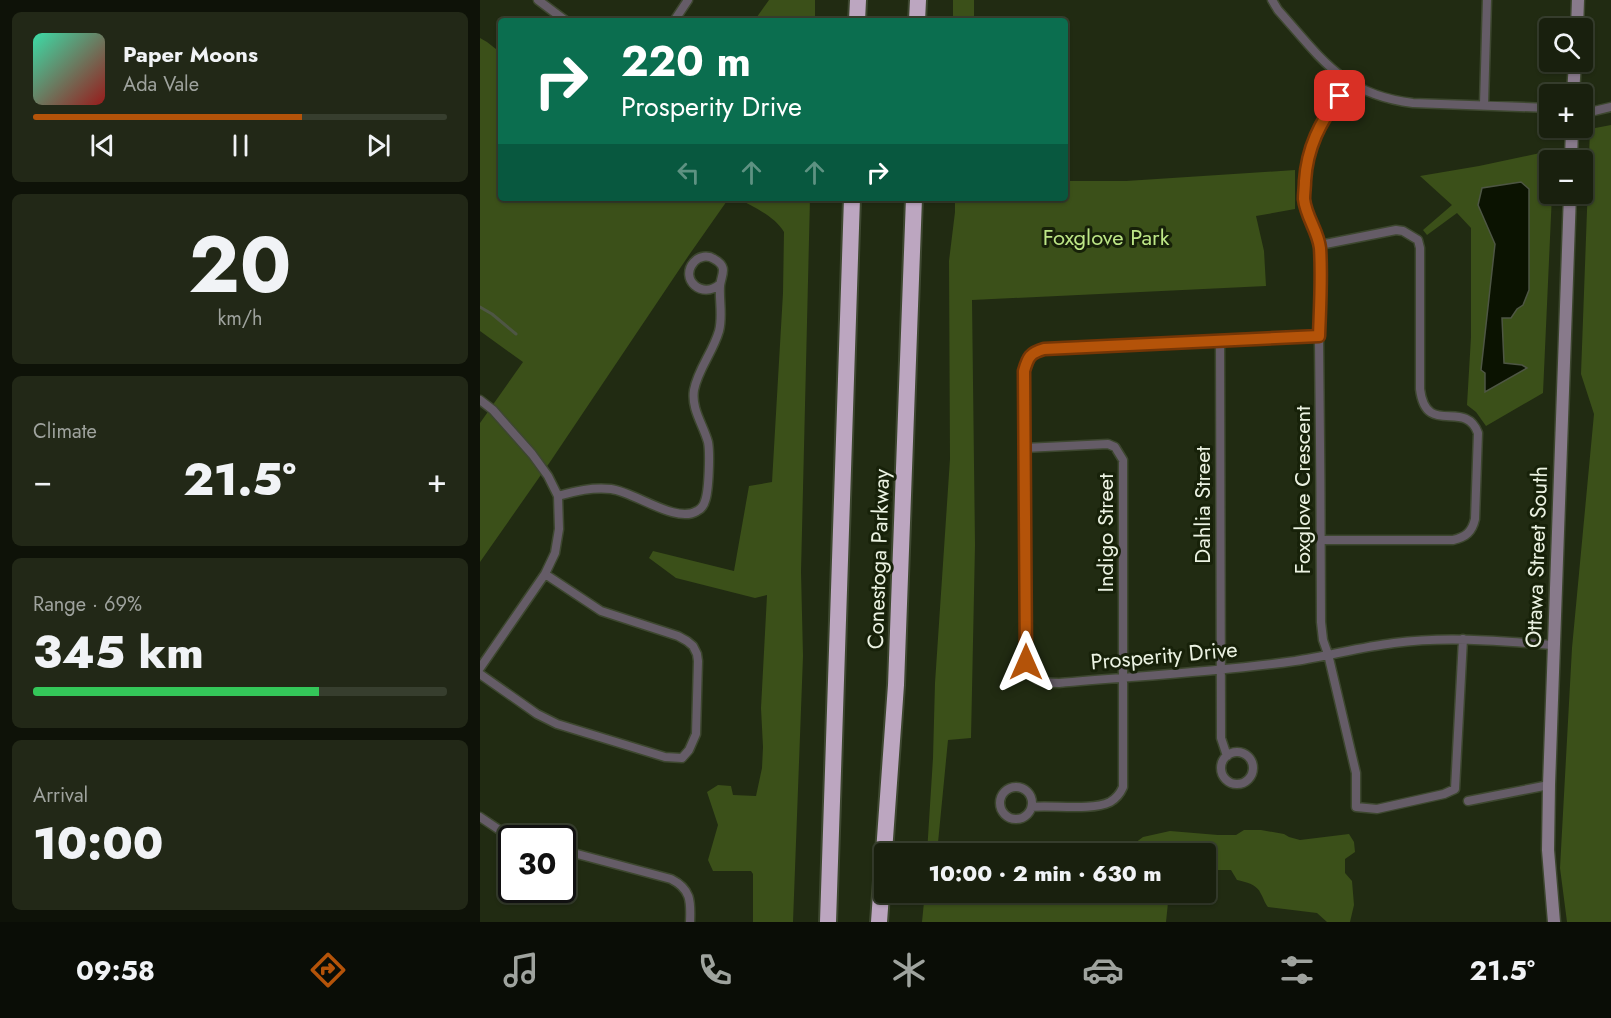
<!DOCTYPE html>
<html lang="en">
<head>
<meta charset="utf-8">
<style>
	body { margin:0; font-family:Jost,sans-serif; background:#222817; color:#f1f3f6; height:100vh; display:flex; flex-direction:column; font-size:22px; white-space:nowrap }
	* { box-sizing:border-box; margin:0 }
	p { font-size:20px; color:#9fa39e }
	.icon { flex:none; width:33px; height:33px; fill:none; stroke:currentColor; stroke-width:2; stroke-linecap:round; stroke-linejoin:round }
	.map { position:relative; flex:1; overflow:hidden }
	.side { display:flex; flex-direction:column; gap:12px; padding:12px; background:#0e1208; width:480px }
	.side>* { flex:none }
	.hud { position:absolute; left:18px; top:18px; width:570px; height:183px; border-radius:6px; box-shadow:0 2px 4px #0004,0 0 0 2px #373e2e; background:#0b6e4f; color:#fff; overflow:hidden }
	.controls { position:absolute; left:1059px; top:18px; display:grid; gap:12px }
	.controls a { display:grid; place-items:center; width:54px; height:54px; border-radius:6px; background:#19200e; box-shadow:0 2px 4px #0004,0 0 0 2px #373e2e; font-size:30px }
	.speed { position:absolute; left:18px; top:825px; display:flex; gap:12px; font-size:30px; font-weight:700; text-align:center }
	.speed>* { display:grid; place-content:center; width:78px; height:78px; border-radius:50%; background:#19200e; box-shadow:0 2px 4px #0004,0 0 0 2px #373e2e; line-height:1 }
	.speed .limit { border:3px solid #111; border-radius:9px; background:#fff; color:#111 }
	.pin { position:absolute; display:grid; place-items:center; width:51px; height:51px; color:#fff; margin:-26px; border-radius:12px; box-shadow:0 3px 9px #0006 }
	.me { position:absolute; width:66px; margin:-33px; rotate:0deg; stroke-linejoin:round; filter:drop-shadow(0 0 4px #0008) }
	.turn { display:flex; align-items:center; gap:21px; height:126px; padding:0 24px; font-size:27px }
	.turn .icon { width:78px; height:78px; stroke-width:2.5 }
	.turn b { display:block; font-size:42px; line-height:51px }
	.lanes { display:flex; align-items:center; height:57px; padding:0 24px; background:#0003; justify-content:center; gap:30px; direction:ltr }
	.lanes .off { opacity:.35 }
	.big { font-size:45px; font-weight:800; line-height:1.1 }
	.side .tile { flex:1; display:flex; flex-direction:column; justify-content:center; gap:9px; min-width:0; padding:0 21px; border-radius:9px; background:#222817 }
	.side .dial { align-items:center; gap:0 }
	.dial b { font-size:78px; line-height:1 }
	.song { display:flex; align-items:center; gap:18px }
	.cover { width:72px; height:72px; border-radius:9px; background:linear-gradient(135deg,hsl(160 70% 55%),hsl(0 70% 35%)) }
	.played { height:6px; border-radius:3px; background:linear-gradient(90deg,#b45309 65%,#373e2e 65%) }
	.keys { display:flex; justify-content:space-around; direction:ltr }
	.heat { display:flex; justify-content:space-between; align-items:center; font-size:33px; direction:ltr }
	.charge { height:9px; border-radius:4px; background:linear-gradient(90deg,#34c759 69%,#373e2e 0) }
	.trip { position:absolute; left:394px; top:843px; width:342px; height:60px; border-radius:6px; background:#19200e; box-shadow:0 2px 4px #0004,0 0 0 2px #373e2e; font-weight:800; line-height:60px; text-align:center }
	.tabs { display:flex; height:96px; justify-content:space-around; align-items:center; background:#0a0d06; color:#9fa39e }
	.tabs .icon { width:42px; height:42px }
	.tabs .on { color:#b45309 }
	.tabs b { font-size:27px; color:#f1f3f6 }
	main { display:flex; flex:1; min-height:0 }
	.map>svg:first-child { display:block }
	.green { fill:#3b5019 }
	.water { fill:#0b1301; stroke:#4e5644; stroke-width:1.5 }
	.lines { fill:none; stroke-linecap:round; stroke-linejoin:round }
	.stream { stroke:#4e5644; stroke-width:3 }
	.minor-casing { stroke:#3d472f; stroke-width:11 }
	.secondary-casing { stroke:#3d472f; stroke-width:15 }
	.motorway-casing { stroke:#3d472f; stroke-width:20 }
	.minor { stroke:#655c67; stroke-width:8 }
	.secondary { stroke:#887a8b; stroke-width:12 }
	.motorway { stroke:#bca6c0; stroke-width:16 }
	.route-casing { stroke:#753606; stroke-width:15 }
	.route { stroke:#b45309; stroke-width:10 }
	.labels { text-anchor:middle; stroke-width:6; stroke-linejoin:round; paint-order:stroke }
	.park-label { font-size:22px; fill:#bde686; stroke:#172109 }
	.street-label { font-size:22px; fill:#ebf2e2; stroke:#172109 }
</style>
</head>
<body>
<main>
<section class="side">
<div class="tile">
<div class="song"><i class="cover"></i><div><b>Paper Moons</b><p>Ada Vale</p></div></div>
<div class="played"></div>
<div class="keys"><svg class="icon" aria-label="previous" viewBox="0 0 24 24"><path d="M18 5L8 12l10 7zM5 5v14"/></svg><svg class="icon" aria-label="pause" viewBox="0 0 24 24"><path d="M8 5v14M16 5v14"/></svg><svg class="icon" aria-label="next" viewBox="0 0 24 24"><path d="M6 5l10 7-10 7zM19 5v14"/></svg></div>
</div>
<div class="tile dial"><b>20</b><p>km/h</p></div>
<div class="tile"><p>Climate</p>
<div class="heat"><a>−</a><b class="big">21.5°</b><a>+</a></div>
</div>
<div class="tile"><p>Range · 69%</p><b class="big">345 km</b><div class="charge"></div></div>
<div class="tile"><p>Arrival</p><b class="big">10:00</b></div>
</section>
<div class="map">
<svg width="1131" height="922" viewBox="0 0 1131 922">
	<rect width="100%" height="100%" fill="#212b12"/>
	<path class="green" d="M289,0h46v21h-61z
		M473,0h21v21h-21z
		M0,38l7,4 14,11v145h228l-40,57 -139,207 -70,100v-139l43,-61 -43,-31z
		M1131,125v797h-44l-7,-54 12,-220 22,-234 -13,-40 9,-245z
		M1074,150l-1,10h-3v34h2l-9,199 -57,33 -10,-14 -9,-7 4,-68v-109l-14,-15 -30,22 -4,-5 29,-25 -32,-29 59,-10z
		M815,170v39l-39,7 8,35 2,35 -294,14 3,245 -4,193 -23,2 -11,113h-10l6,-95 2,-75 15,-224 -1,-198 6,-49v-14h110v-17h61z
		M257,198h73l-9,374 2,84 -10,266h-40v-48l-2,-3h-38l-5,-11 10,-35 -11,-33 11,-7 13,1 2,9 23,1 6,-28 1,-21 -2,-39 6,-113 -12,3 -79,-20 -27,-20 4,-7 81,20 15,-85 23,-4 11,-189 1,-61c-9,-16 -31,-25 -47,-34z
		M764,830h17l23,4 5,3 11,3 49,-6 5,8 1,10 -10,7v14l7,8 2,24 -4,17h-23l-10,-9 -49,-6c-4,-5 -4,-8 -7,-13 -4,-10 -15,-12 -24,-14l-6,-10h-25v-16l-108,-1 8,-4 25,-3 12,-9 27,-6 48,4h18z
		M445,892h244v1l-3,29h-244z"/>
	<path class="water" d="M1041,182l8,7v101l-6,15 -6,4 -6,9h-9l2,45 18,2 5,3 -42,24v-19l-4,-3 14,-126 -17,-39 4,-17z"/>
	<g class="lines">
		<path class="stream" d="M0,307l12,7 24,20"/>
		<defs>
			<path id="minor" d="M58,0l28,21
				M792,0l6,10c43,48 65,85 135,93l137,5
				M194,21l14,-21
				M870,83c-21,29 -39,50 -44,88 -2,15 -2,30 2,45 6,16 12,25 12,43 1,27 -1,54 -1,82 1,94 2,187 2,281l2,18 5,14 28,119v34l21,2 67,-15 11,-5 8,-150
				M1004,104l3,-104
				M1102,110l12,1 17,-4
				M840,245l76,-15 7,1 15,9 2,8v141c6,49 45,9 58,44l-3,86c-3,13 -9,18 -22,21h-132
				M839,336l-275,13c-14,4 -16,8 -20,22l2,291c4,19 15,21 33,21 78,-7 158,-11 236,-22 33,-5 66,-14 99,-18 53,-7 107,-2 159,2
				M740,340l1,398 6,18
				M0,400l13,10 39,44 16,22 10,20 1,33 -4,24 -10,21 -65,94
				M544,448l84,-4 7,3 8,13v327c-3,7 -6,11 -13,15 -19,9 -56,3 -78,5
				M78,496c18,-5 34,-9 53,-7 24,3 65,35 86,22 4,-2 7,-6 8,-10 4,-10 5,-49 3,-59 -5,-18 -17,-33 -14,-52 4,-21 19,-38 25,-59 4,-15 0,-30 1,-45 1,-11 9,-19 -6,-27 -6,-4 -15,-3 -20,3 -15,17 8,38 26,22
				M0,674l57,40 20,10 108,33 17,1 7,-8 7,-16 2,-73 -1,-7 -4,-8 -6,-5 -9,-5 -77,-25 -56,-37
				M741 768a16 16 0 1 1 32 0a16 16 0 1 1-32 0Z
				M520 803a16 16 0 1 1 32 0a16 16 0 1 1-32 0Z
				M988,801l81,-16
				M0,817l21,14 24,7
				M82,850l109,29c20,10 20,22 19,43"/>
			<path id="secondary" d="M1097,28l1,-28
				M1093,94l2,-32
				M1091,160l1,-32
				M1074,922l-6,-72 1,-65 21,-591"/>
			<path id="motorway" d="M377,21l1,-21
				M437,21l1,-21
				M348,922l24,-724
				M399,922l17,-237 18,-487"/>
		</defs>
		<use href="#minor" class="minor-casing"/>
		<use href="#secondary" class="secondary-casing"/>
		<use href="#motorway" class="motorway-casing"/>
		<use href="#minor" class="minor"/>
		<use href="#secondary" class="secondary"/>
		<use href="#motorway" class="motorway"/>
	</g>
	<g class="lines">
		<defs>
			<path id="route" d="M546,662l-2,-291c4,-14 6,-18 20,-22l275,-13c1,-29 3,-59 1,-88 -2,-17 -14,-31 -16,-49 0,-6 1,-12 1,-18 2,-33 15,-59 35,-85"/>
		</defs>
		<use href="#route" class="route-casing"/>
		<use href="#route" class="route"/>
	</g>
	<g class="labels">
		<g class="park-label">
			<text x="626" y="245">Foxglove Park</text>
		</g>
		<g class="street-label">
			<text transform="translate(822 490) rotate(-90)" y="8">Foxglove Crescent</text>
			<text transform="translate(722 505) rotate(-90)" y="8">Dahlia Street</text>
			<text transform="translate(625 533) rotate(-90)" y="8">Indigo Street</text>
			<text transform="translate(1056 557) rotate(-88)" y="8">Ottawa Street South</text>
			<text transform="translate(398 559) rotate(-88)" y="8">Conestoga Parkway</text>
			<text transform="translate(684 655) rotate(-5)" y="8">Prosperity Drive</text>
		</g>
	</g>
</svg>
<div class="controls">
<a><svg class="icon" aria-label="search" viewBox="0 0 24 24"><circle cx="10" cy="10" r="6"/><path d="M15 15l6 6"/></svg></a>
<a>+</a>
<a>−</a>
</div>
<div class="speed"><div class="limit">30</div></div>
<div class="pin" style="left:860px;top:96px;background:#d93025"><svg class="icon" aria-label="arrive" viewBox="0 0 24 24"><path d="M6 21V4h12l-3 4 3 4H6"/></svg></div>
<svg class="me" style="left:546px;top:662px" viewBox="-20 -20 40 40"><path d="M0-17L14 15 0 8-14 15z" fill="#b45309" stroke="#fff" stroke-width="4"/></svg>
<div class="trip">10:00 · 2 min · 630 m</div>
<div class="hud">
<div class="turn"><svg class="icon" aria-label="right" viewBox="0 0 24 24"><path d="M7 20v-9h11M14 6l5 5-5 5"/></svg><div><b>220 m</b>Prosperity Drive</div></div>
<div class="lanes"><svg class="icon off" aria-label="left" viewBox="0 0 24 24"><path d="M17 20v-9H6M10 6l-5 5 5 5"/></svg><svg class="icon off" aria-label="ahead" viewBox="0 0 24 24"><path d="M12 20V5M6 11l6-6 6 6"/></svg><svg class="icon off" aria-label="ahead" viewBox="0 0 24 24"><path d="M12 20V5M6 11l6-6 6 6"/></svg><svg class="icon" aria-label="right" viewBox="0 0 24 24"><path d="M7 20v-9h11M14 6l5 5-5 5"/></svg></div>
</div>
</div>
</main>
<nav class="tabs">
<b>09:58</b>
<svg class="icon on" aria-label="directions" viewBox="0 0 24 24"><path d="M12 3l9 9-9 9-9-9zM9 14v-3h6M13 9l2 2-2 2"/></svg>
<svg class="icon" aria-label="music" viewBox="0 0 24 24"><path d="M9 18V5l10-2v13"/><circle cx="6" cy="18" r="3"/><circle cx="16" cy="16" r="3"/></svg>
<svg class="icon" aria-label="phone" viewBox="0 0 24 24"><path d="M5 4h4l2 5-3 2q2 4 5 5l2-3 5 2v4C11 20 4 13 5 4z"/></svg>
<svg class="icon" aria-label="climate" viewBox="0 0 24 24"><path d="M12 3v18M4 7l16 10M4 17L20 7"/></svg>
<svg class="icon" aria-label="car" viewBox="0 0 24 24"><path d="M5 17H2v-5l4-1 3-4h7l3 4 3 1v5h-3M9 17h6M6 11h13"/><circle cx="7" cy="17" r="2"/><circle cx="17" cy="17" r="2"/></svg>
<svg class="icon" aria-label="filters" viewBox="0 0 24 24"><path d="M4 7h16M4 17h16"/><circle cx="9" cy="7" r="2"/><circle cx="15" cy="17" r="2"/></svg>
<b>21.5°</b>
</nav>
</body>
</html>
